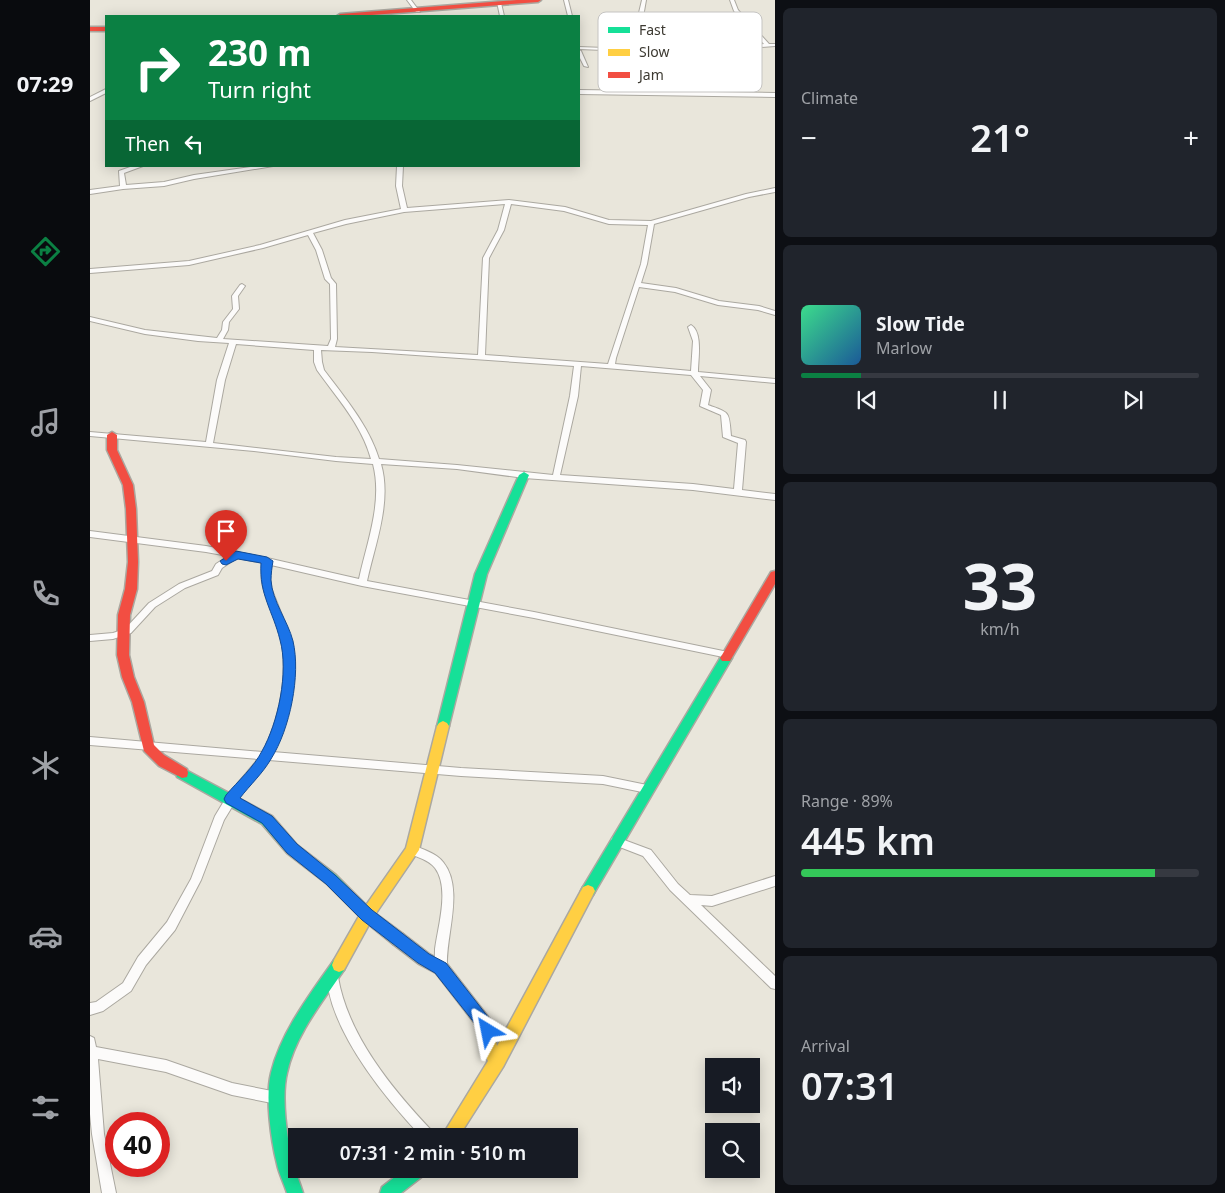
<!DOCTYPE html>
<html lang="en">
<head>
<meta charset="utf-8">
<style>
	body { margin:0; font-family:"Noto Sans",sans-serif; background:#20242c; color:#f1f3f6; height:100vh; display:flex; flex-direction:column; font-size:19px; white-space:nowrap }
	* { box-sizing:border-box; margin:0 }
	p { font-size:16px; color:#9ea1a6 }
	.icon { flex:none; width:28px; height:28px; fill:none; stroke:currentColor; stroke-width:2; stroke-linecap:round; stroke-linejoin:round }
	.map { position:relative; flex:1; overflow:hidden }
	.side { display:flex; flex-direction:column; gap:8px; padding:8px; background:#0d0f14; width:450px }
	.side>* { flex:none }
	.guide { position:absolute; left:15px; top:15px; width:475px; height:152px; border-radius:0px; box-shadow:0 2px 12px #0003; background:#0b8043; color:#fff; overflow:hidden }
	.controls { position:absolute; left:615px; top:1058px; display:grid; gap:10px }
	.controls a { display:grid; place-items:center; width:55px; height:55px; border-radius:0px; background:#171b24; box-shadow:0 2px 12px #0003; font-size:25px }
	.speed { position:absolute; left:15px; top:1112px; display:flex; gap:10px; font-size:25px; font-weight:700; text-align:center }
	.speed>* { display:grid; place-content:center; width:65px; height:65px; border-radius:50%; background:#171b24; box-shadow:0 2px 12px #0003; line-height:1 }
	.speed .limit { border:8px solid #d22; background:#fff; color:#111 }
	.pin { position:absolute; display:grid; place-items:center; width:42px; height:42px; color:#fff; margin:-51px -21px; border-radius:50% 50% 50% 0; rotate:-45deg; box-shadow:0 0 5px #0007 }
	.pin .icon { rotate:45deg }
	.me { position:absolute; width:55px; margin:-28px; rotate:325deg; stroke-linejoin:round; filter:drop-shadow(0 0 4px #0008) }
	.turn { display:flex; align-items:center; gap:18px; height:105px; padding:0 20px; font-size:22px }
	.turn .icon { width:65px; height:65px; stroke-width:2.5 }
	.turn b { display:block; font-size:35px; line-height:42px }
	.then { display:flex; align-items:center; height:48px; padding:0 20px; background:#0003; gap:10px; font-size:19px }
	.big { font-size:38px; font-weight:600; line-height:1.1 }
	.side .card { flex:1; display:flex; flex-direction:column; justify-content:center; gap:8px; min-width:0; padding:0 18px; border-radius:8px; background:#20242c }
	.side .dial { align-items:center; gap:0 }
	.dial b { font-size:65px; line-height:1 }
	.song { display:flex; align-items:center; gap:15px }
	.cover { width:60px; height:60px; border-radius:8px; background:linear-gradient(135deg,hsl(150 70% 55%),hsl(210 70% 35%)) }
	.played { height:5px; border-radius:2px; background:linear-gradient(90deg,#0b8043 15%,#363941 15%) }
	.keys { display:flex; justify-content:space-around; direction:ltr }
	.heat { display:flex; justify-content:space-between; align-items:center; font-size:28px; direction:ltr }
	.charge { height:8px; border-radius:4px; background:linear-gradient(90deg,#34c759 89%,#363941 0) }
	.trip { position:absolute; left:198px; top:1128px; width:290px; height:50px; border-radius:0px; background:#171b24; box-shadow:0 2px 12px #0003; font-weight:600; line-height:50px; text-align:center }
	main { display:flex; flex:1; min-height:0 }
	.tab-bar { display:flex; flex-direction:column; width:90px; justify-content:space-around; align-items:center; background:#090b0e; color:#9ea1a6 }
	.tab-bar .icon { width:35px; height:35px }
	.tab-bar .current { color:#0b8043 }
	.tab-bar b { font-size:22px; color:#f1f3f6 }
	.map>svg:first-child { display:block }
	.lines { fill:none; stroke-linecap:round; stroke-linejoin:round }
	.street-casing { stroke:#aba8a0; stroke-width:2 }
	.fast-casing { stroke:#aba8a0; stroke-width:3 }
	.slow-casing { stroke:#aba8a0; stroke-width:3 }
	.jam-casing { stroke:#aba8a0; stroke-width:3 }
	.street { fill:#fcfbfa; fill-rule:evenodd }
	.fast { fill:#16e098; fill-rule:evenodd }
	.slow { fill:#ffcf43; fill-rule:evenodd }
	.jam { fill:#f24e42; fill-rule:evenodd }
	.route { fill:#1a73e8; stroke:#114b97 }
	.key { fill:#fff; stroke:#c5c4c2; stroke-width:1 }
	.key-label { font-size:14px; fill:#3d3a32 }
</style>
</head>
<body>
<main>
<nav class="tab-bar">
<b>07:29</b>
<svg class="icon current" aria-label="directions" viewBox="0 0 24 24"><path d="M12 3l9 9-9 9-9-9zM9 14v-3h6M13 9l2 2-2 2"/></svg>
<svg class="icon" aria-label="music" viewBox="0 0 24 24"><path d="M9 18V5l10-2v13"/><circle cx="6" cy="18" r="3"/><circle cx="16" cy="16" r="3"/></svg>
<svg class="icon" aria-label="phone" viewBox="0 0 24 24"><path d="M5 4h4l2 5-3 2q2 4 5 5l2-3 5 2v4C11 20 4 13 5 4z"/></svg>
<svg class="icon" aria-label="climate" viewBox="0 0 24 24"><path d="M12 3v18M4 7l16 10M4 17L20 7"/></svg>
<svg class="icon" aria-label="car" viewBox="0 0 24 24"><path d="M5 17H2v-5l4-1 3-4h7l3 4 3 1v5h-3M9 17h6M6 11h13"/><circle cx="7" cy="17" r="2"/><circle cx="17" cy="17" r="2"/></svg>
<svg class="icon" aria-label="filters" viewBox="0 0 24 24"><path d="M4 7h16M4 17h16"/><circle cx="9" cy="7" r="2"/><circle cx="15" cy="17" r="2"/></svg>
</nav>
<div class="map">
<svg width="685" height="1193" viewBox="0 0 685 1193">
	<rect width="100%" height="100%" fill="#e9e6db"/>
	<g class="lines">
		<defs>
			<path id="street" d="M317,0h4l9,12h-4z
				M474,0h4l4,16h-4z
				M552,0h4l-3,17 2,28 60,4 59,-5 -30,-33 -4,-11h4l4,10 31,34h6v2l-68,5 -7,7 -20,3 -33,1 -23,-3 -20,-9 -25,-1v-2l26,1 22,9 20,3 33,-1 18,-3 4,-5 -61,-4 -3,-30z
				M407,2l4,1 3,13h-4z
				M489,50l2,1 7,16 -4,-1 -5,-10z
				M16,89v4l-16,8v-4z
				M489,90l196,3v4l-196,-3z
				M43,166h10l-19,7 2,12 38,-3 30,-7 63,-9h16l-79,13 -30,7 -41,3 -33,5v-4l30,-4 -1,-15z
				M307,166h6l-1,20 5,22 102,-8 56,7 44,13 42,1 95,-27 29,-6v4l-26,5 -95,27 -7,40 -6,19 35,5 43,13 40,5 16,5v4l-17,-5 -40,-5 -43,-13 -36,-5 -23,71 -1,6 76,7 2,-30 -5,-14 3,-2c12,7 7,34 7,47l77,7v4l-75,-7 11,14 -3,15c22,8 21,6 23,31l14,4 1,2 -4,48 33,4v6l-82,-10 -169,-12 -67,-9 -76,-5c11,38 -6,80 -14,117l167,31 194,40 3,1 2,2 -2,2 -3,1 -194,-40 -172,-32 -91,-21 -1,15 2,10 14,35 8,32 -1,25 -10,50 -10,20 188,16 142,8 44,9 4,1 1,3 -1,3 -4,1 -44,-9 -142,-8 -192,-16 -34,42 -11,18 -23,60 -26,50 -29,35 -15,26 -28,20 -13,4v-12l6,-1 27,-19 15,-26 29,-35 24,-43 24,-63 12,-20 31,-37 -168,-14v-8l173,15c19,-39 27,-85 15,-127 -5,-14 -14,-28 -16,-43 -1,-6 0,-13 1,-19l-26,-5 -15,10 -4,7 -33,13 -30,19 -24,26 -18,6 -23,2v-6l23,-2 12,-4 24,-26 30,-19 33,-13 4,-7 12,-8 -22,-4 -116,-15v-6l116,15 61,12 92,21c8,-37 24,-77 14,-115l-37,-3 -82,-10 -164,-15v-4l116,10 11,-62 12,-37 -31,-2 -53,-7 -55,-13v-4l55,13 72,8 5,-8 1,-8 10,-13 -1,-13 8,-11 2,-1 3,2 -7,10 1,13 -10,13 -1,8 -5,9 105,7 3,-7 -1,-55 -5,-5 -9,-29 -8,-15 -45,13 -74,17 -99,8v-4l99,-8 71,-16 85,-25 56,-11 -5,-23zM415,204l-7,26 -15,28 -5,97 -143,-8 2,-8 -1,-55 -5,-6 -9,-28 -9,-17 33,-9 58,-12zM421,204l53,7 45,13 39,1 -7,39 -33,100 -123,-9 4,-97 15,-28zM146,344l78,6v12l3,8c20,28 45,55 54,89l-35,-2 -123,-14 12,-63zM231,350l51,2 202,14 -4,30 -17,79 -96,-10 -78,-6c-10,-33 -34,-61 -55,-89l-2,-8zM491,366l110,9 12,15 -3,16 21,9 2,22 15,6 -4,46 -41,-5 -133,-9 18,-79z
				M526,837l35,13 27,34 12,11 22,1 63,-20v10l-63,20 -11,-1 74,71v13l-4,-1 -101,-98 -27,-34 -31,-12 -1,-3 1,-3z
				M322,845c10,4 24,8 31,17 22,27 2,74 4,106l-2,4 -4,1 -4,-1c-3,-7 -2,-16 -2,-23 3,-23 15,-61 0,-81 -6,-8 -18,-11 -27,-15l-1,-3 1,-3z
				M242,972l4,1 2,4c10,59 55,113 95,155l2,4h-14c-35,-37 -81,-94 -92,-144 -1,-6 -4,-13 -1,-19z
				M0,1036l4,2 2,9 70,13 66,23 45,9 4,2 2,4 -2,4 -4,2 -45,-9 -66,-23 -68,-13 6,75 12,59h-14l-10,-59 -2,-20z"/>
			<path id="fast" d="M434,472l5,3 -42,99 -38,152 -2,3 -4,2 -4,-2 -2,-3 38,-152 44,-99z
				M636,654l4,1 2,3 -139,237 -5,2 -5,-2 -2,-4 2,-4 139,-232z
				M92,768l90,48 25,29 39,30 36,36 31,23 2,5 -2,5 -5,2 -5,-2 -31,-25 -36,-36 -39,-30 -25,-29 -85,-47 -1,-4 1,-4z
				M249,958l5,2 2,5 -2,5c-21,31 -49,65 -57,103 -6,24 0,67 6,91 3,10 7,19 10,29h-16c-3,-10 -8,-19 -10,-29 -6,-24 -12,-67 -6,-91 10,-41 39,-79 63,-113z
				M315,1169h21l-2,6 -23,18h-21l2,-6z"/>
			<path id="slow" d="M353,721l4,2 2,3 -30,124 -47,69 -28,51 -5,2 -5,-2 -2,-5 2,-5 28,-49 44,-63 31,-122 2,-3z
				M498,885l5,2 2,4 -92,176 -44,69h-17l46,-75 -7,-15 -1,-16 -44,-57 -17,-9 -26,-20 -2,-5 2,-5 5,-2 5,2 26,20 17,9 46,59 5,24 86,-159z"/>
			<path id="jam" d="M427,0h24l-3,2 -179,14h-22l3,-2z
				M0,27h16v4h-16z
				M22,432l5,3v15l16,35 3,24 2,53 -1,27 -7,26 -1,40 5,22 10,25 10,43 10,10 23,14 1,4 -1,4 -5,1 -23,-12 -15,-15 -12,-49 -10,-25 -5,-22 1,-40 7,-26 3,-27 -2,-53 -3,-24 -16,-35v-15z
				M685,571v13l-45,77h-8l-2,-3 2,-3 49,-83z"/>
		</defs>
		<use href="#street" class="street-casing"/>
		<use href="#fast" class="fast-casing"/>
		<use href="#slow" class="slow-casing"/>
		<use href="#jam" class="jam-casing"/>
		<use href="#street" class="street"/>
		<use href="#fast" class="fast"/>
		<use href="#slow" class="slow"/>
		<use href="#jam" class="jam"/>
	</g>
	<path class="route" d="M146,551l31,6 6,4c-1,6 -2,13 -2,19 1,21 17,41 22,61 8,34 -3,88 -22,118 -8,14 -21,26 -31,39l32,18 25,28 38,31 37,35 57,44 17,9 46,59 4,9 -3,6 -5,2 -5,-2 -3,-7 -45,-57 -17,-10 -56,-43 -36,-36 -39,-31 -25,-30 -36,-20 -2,-4 2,-4c12,-14 28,-28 36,-44 16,-28 27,-79 18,-111 -7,-29 -21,-45 -19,-77l-23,-4 -12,6 -4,-1 -2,-3z"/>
	<rect x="508" y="12" width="164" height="80" rx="8" class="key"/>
	<rect x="518" y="27" width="22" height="6" fill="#16e098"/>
	<rect x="518" y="49" width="22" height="7" fill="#ffcf43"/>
	<rect x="518" y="72" width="22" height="6" fill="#f24e42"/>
	<g class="key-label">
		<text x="549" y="35">Fast</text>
		<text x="549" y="57">Slow</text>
		<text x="549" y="80">Jam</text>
	</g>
</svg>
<div class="controls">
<a><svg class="icon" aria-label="sound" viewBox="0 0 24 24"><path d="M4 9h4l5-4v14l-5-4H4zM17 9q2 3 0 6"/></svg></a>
<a><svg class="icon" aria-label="search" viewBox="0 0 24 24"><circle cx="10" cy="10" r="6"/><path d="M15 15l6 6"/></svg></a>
</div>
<div class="speed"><div class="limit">40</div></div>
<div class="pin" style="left:136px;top:561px;background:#d93025"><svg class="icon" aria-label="arrive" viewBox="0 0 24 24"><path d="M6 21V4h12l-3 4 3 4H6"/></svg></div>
<svg class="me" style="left:398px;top:1031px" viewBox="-20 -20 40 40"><path d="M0-17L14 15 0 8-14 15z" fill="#1a73e8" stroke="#fff" stroke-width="4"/></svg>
<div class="trip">07:31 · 2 min · 510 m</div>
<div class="guide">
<div class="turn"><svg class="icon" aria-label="right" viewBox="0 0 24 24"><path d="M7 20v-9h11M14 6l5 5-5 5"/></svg><div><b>230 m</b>Turn right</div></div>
<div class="then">Then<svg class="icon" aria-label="left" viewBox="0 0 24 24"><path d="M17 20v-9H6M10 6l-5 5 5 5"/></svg></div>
</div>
</div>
<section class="side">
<div class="card"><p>Climate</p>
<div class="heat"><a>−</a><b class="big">21°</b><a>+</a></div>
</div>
<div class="card">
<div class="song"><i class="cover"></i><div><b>Slow Tide</b><p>Marlow</p></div></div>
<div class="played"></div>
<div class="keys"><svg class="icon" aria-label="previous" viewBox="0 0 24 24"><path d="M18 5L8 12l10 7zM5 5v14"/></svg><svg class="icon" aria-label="pause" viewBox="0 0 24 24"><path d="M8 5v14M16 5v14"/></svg><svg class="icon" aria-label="next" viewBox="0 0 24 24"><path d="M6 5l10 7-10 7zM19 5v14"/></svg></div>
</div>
<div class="card dial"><b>33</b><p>km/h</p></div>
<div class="card"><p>Range · 89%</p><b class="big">445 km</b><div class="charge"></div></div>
<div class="card"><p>Arrival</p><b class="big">07:31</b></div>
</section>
</main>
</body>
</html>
